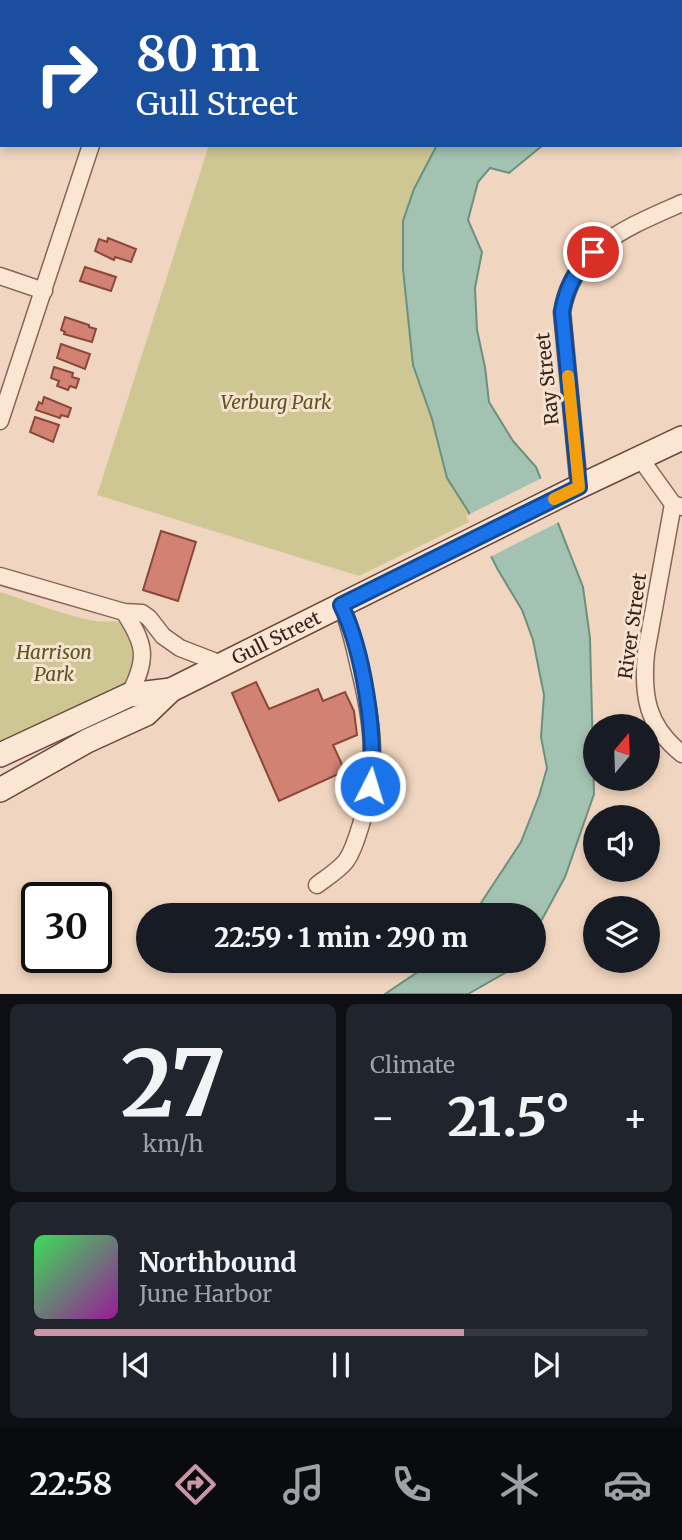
<!DOCTYPE html>
<html lang="en">
<head>
<meta charset="utf-8">
<style>
	body { margin:0; font-family:Merriweather,serif; background:#20242c; color:#f1f3f6; height:100vh; display:flex; flex-direction:column; font-size:26px; white-space:nowrap }
	* { box-sizing:border-box; margin:0 }
	p { font-size:23px; color:#9ea1a6 }
	.icon { flex:none; width:38px; height:38px; fill:none; stroke:currentColor; stroke-width:2; stroke-linecap:round; stroke-linejoin:round }
	.map { position:relative; height:994px; overflow:hidden }
	.drawer { display:flex; flex-direction:column; gap:10px; padding:10px; background:#0d0f14; flex:1 }
	.drawer>* { flex:none }
	.banner { position:absolute; left:0px; top:0px; width:682px; height:147px; box-shadow:0 4px 10px #0003; background:#1a4fa0; color:#fff; overflow:hidden }
	.needle { width:46px; rotate:19deg }
	.buttons { position:absolute; left:583px; top:714px; display:grid; gap:14px }
	.buttons a { display:grid; place-items:center; width:77px; height:77px; border-radius:50%; background:#171b24; box-shadow:0 4px 10px #0003; font-size:35px }
	.speed { position:absolute; left:21px; top:882px; display:flex; gap:14px; font-size:35px; font-weight:700; text-align:center }
	.speed>* { display:grid; place-content:center; width:91px; height:91px; border-radius:50%; background:#171b24; box-shadow:0 4px 10px #0003; line-height:1 }
	.speed .limit { border:4px solid #111; border-radius:10px; background:#fff; color:#111 }
	.pin { position:absolute; display:grid; place-items:center; width:60px; height:60px; color:#fff; margin:-30px; border:4px solid #fff; border-radius:50%; box-shadow:0 2px 7px #0007 }
	.me { position:absolute; width:77px; margin:-38px; rotate:5deg; stroke-linejoin:round; filter:drop-shadow(0 0 5px #0008) }
	.turn { display:flex; align-items:center; gap:24px; height:147px; padding:0 21px; font-size:32px }
	.turn .icon { width:91px; height:91px; stroke-width:2.5 }
	.turn b { display:block; font-size:49px; line-height:60px }
	.big { font-size:52px; font-weight:800; line-height:1.1 }
	.drawer .widget { flex:1; display:flex; flex-direction:column; justify-content:center; gap:10px; min-width:0; padding:0 24px; border-radius:10px; background:#20242c }
	.drawer .dial { align-items:center; gap:0 }
	.dial b { font-size:91px; line-height:1 }
	.song { display:flex; align-items:center; gap:21px }
	.cover { width:84px; height:84px; border-radius:10px; background:linear-gradient(135deg,hsl(130 70% 55%),hsl(300 70% 35%)) }
	.played { height:7px; border-radius:4px; background:linear-gradient(90deg,#cb95a5 70%,#363941 70%) }
	.keys { display:flex; justify-content:space-around; direction:ltr }
	.heat { display:flex; justify-content:space-between; align-items:center; font-size:38px; direction:ltr }
	.drawer .tiles { flex:1; display:grid; gap:10px; grid-template-columns:1fr 1fr }
	.widget:last-child { grid-column:span 2 }
	.trip { position:absolute; left:136px; top:903px; width:410px; height:70px; border-radius:35px; background:#171b24; box-shadow:0 4px 10px #0003; font-weight:800; line-height:70px; text-align:center }
	.tabs { display:flex; height:112px; justify-content:space-around; align-items:center; background:#090b0e; color:#9ea1a6 }
	.tabs .icon { width:49px; height:49px }
	.tabs .current { color:#cb95a5 }
	.tabs b { font-size:32px; color:#f1f3f6 }
	.map>svg:first-child { display:block }
	.green { fill:#cfc793 }
	.water { fill:#a3c2b1; stroke:#69917d; stroke-width:2 }
	.pier { fill:#f0d6c0 }
	.building { fill:#d18273; stroke:#8b473b; stroke-width:2 }
	.lines { fill:none; stroke-linecap:round; stroke-linejoin:round }
	.street-casing { stroke:#8a6557; stroke-width:19 }
	.secondary-casing { stroke:#6c463a; stroke-width:26 }
	.street { stroke:#fbe5d3; stroke-width:16 }
	.secondary { stroke:#fbe5d3; stroke-width:23 }
	.route-casing { stroke:#114b97; stroke-width:18 }
	.route { stroke:#1a73e8; stroke-width:12 }
	.slow { stroke:#f59e0b; stroke-width:12 }
	.labels { text-anchor:middle; stroke-width:6; stroke-linejoin:round; paint-order:stroke }
	.street-label { font-size:19px; fill:#39231c; stroke:#f7e2d0 }
	.park-label { font-size:19px; font-style:italic; fill:#575721; stroke:#f7e2d0 }
</style>
</head>
<body>
<div class="map">
<svg width="682" height="994" viewBox="0 0 682 994">
	<rect width="100%" height="100%" fill="#f0d6c0"/>
	<path class="green" d="M376,0h162l-163,2z
		M209,145h228l-4,9 -20,211 60,155 -114,56 -262,-81z
		M0,592c31,10 63,23 95,29 9,2 20,-2 27,3 17,11 14,47 3,61l-125,58z"/>
	<path class="water" d="M538,0h144v13l-1,-11h-146z
		M437,145h106l-34,28 -19,-5 -12,14 -10,38 14,32 -7,36 2,42 8,37 4,35 24,39 23,26 47,120 7,51 4,156 -29,83 -31,57v-19h-61l48,-73 18,-46 8,-28 -6,-31 3,-42 -11,-55 -11,-30 -24,-40 -30,-59 -21,-33 -15,-59 -19,-54 -10,-96v-48l11,-32z
		M434,961h87l-2,4 -51,29h-83z"/>
	<path class="pier" d="M544,477l17,44 -73,37 -22,-42z"/>
	<path class="building" d="M108,238l28,11 -5,13 -16,-5 -1,3 -19,-9 4,-12 8,3z
		M85,267l31,10 -5,14 -31,-10z
		M65,317l24,8v2l7,2 -4,13 -28,-8 1,-2 -4,-2z
		M61,344l29,10 -5,15 -28,-11z
		M54,367l19,6 -1,4 7,2 -3,9 -6,-2 -2,4 -11,-4 2,-5 -8,-3z
		M44,397l27,11 -3,9 -7,-2 -1,3 -24,-8 3,-8 3,2z
		M35,417l24,8 -6,17 -23,-10z
		M161,531l35,11 -18,59 -35,-11z
		M256,682l13,27 49,-20 5,12 22,-9 9,19 3,24 -24,10 12,26 -66,30 -47,-108z"/>
	<g class="lines">
		<defs>
			<path id="street" d="M151,2l1,-2
				M0,276l44,15
				M0,421l91,-276
				M640,458l33,46 9,3
				M579,487l-17,-175c11,-65 66,-85 120,-109
				M673,504l-27,149c-4,43 1,73 36,101
				M0,576l124,36 18,1 7,5 14,18 17,12 44,17
				M124,612c22,33 24,47 5,83
				M317,885c9,-7 22,-15 29,-24 8,-11 12,-27 16,-40 16,-57 11,-98 -3,-154 -5,-22 -9,-42 -18,-62"/>
			<g id="secondary">
				<path d="M0,755l129,-60 42,-5"/>
				<path id="s1" d="M0,790l87,-49 59,-27 25,-24 401,-200 110,-52"/>
			</g>
		</defs>
		<use href="#street" class="street-casing"/>
		<use href="#secondary" class="secondary-casing"/>
		<use href="#street" class="street"/>
		<use href="#secondary" class="secondary"/>
	</g>
	<g class="lines">
		<defs>
			<path id="route" d="M370,786c7,-50 -7,-136 -29,-181l238,-118 -17,-175c4,-25 14,-41 31,-60"/>
		</defs>
		<use href="#route" class="route-casing"/>
		<use href="#route" class="route"/>
		<path class="slow" d="M554,499l25,-12 -11,-111"/>
	</g>
	<g class="labels">
		<g class="street-label">
			<text transform="translate(547 379) rotate(-96)" y="7">Ray Street</text>
			<text transform="translate(632 626) rotate(-82)" y="7">River Street</text>
			<text dy="7" stroke="none"><textPath href="#s1" startOffset="317">Gull Street</textPath></text>
		</g>
		<g class="park-label">
			<text x="276" y="409">Verburg Park</text>
			<text x="54" y="659">Harrison<tspan x="54" dy="22">Park</tspan></text>
		</g>
	</g>
</svg>
<div class="buttons">
<a><svg class="needle" viewBox="-14 -14 28 28"><path d="M0-13l5 13h-10z" fill="#e53935"/><path d="M0 13l5-13h-10z" fill="#9ea1a6"/></svg></a>
<a><svg class="icon" aria-label="sound" viewBox="0 0 24 24"><path d="M4 9h4l5-4v14l-5-4H4zM17 9q2 3 0 6"/></svg></a>
<a><svg class="icon" aria-label="layers" viewBox="0 0 24 24"><path d="M12 4l9 5-9 5-9-5zM3 14l9 5 9-5"/></svg></a>
</div>
<div class="speed"><div class="limit">30</div></div>
<div class="pin" style="left:593px;top:252px;background:#d93025"><svg class="icon" aria-label="arrive" viewBox="0 0 24 24"><path d="M6 21V4h12l-3 4 3 4H6"/></svg></div>
<svg class="me" style="left:370px;top:786px" viewBox="-20 -20 40 40"><circle r="17" fill="#1a73e8" stroke="#fff" stroke-width="3"/><path d="M0-11L8 9 0 5-8 9z" fill="#fff"/></svg>
<div class="trip">22:59 · 1 min · 290 m</div>
<div class="banner">
<div class="turn"><svg class="icon" aria-label="right" viewBox="0 0 24 24"><path d="M7 20v-9h11M14 6l5 5-5 5"/></svg><div><b>80 m</b>Gull Street</div></div>
</div>
</div>
<section class="drawer">
<div class="tiles">
<div class="widget dial"><b>27</b><p>km/h</p></div>
<div class="widget"><p>Climate</p>
<div class="heat"><a>−</a><b class="big">21.5°</b><a>+</a></div>
</div>
<div class="widget">
<div class="song"><i class="cover"></i><div><b>Northbound</b><p>June Harbor</p></div></div>
<div class="played"></div>
<div class="keys"><svg class="icon" aria-label="previous" viewBox="0 0 24 24"><path d="M18 5L8 12l10 7zM5 5v14"/></svg><svg class="icon" aria-label="pause" viewBox="0 0 24 24"><path d="M8 5v14M16 5v14"/></svg><svg class="icon" aria-label="next" viewBox="0 0 24 24"><path d="M6 5l10 7-10 7zM19 5v14"/></svg></div>
</div>
</div>
</section>
<nav class="tabs">
<b>22:58</b>
<svg class="icon current" aria-label="directions" viewBox="0 0 24 24"><path d="M12 3l9 9-9 9-9-9zM9 14v-3h6M13 9l2 2-2 2"/></svg>
<svg class="icon" aria-label="music" viewBox="0 0 24 24"><path d="M9 18V5l10-2v13"/><circle cx="6" cy="18" r="3"/><circle cx="16" cy="16" r="3"/></svg>
<svg class="icon" aria-label="phone" viewBox="0 0 24 24"><path d="M5 4h4l2 5-3 2q2 4 5 5l2-3 5 2v4C11 20 4 13 5 4z"/></svg>
<svg class="icon" aria-label="climate" viewBox="0 0 24 24"><path d="M12 3v18M4 7l16 10M4 17L20 7"/></svg>
<svg class="icon" aria-label="car" viewBox="0 0 24 24"><path d="M5 17H2v-5l4-1 3-4h7l3 4 3 1v5h-3M9 17h6M6 11h13"/><circle cx="7" cy="17" r="2"/><circle cx="17" cy="17" r="2"/></svg>
</nav>
</body>
</html>
